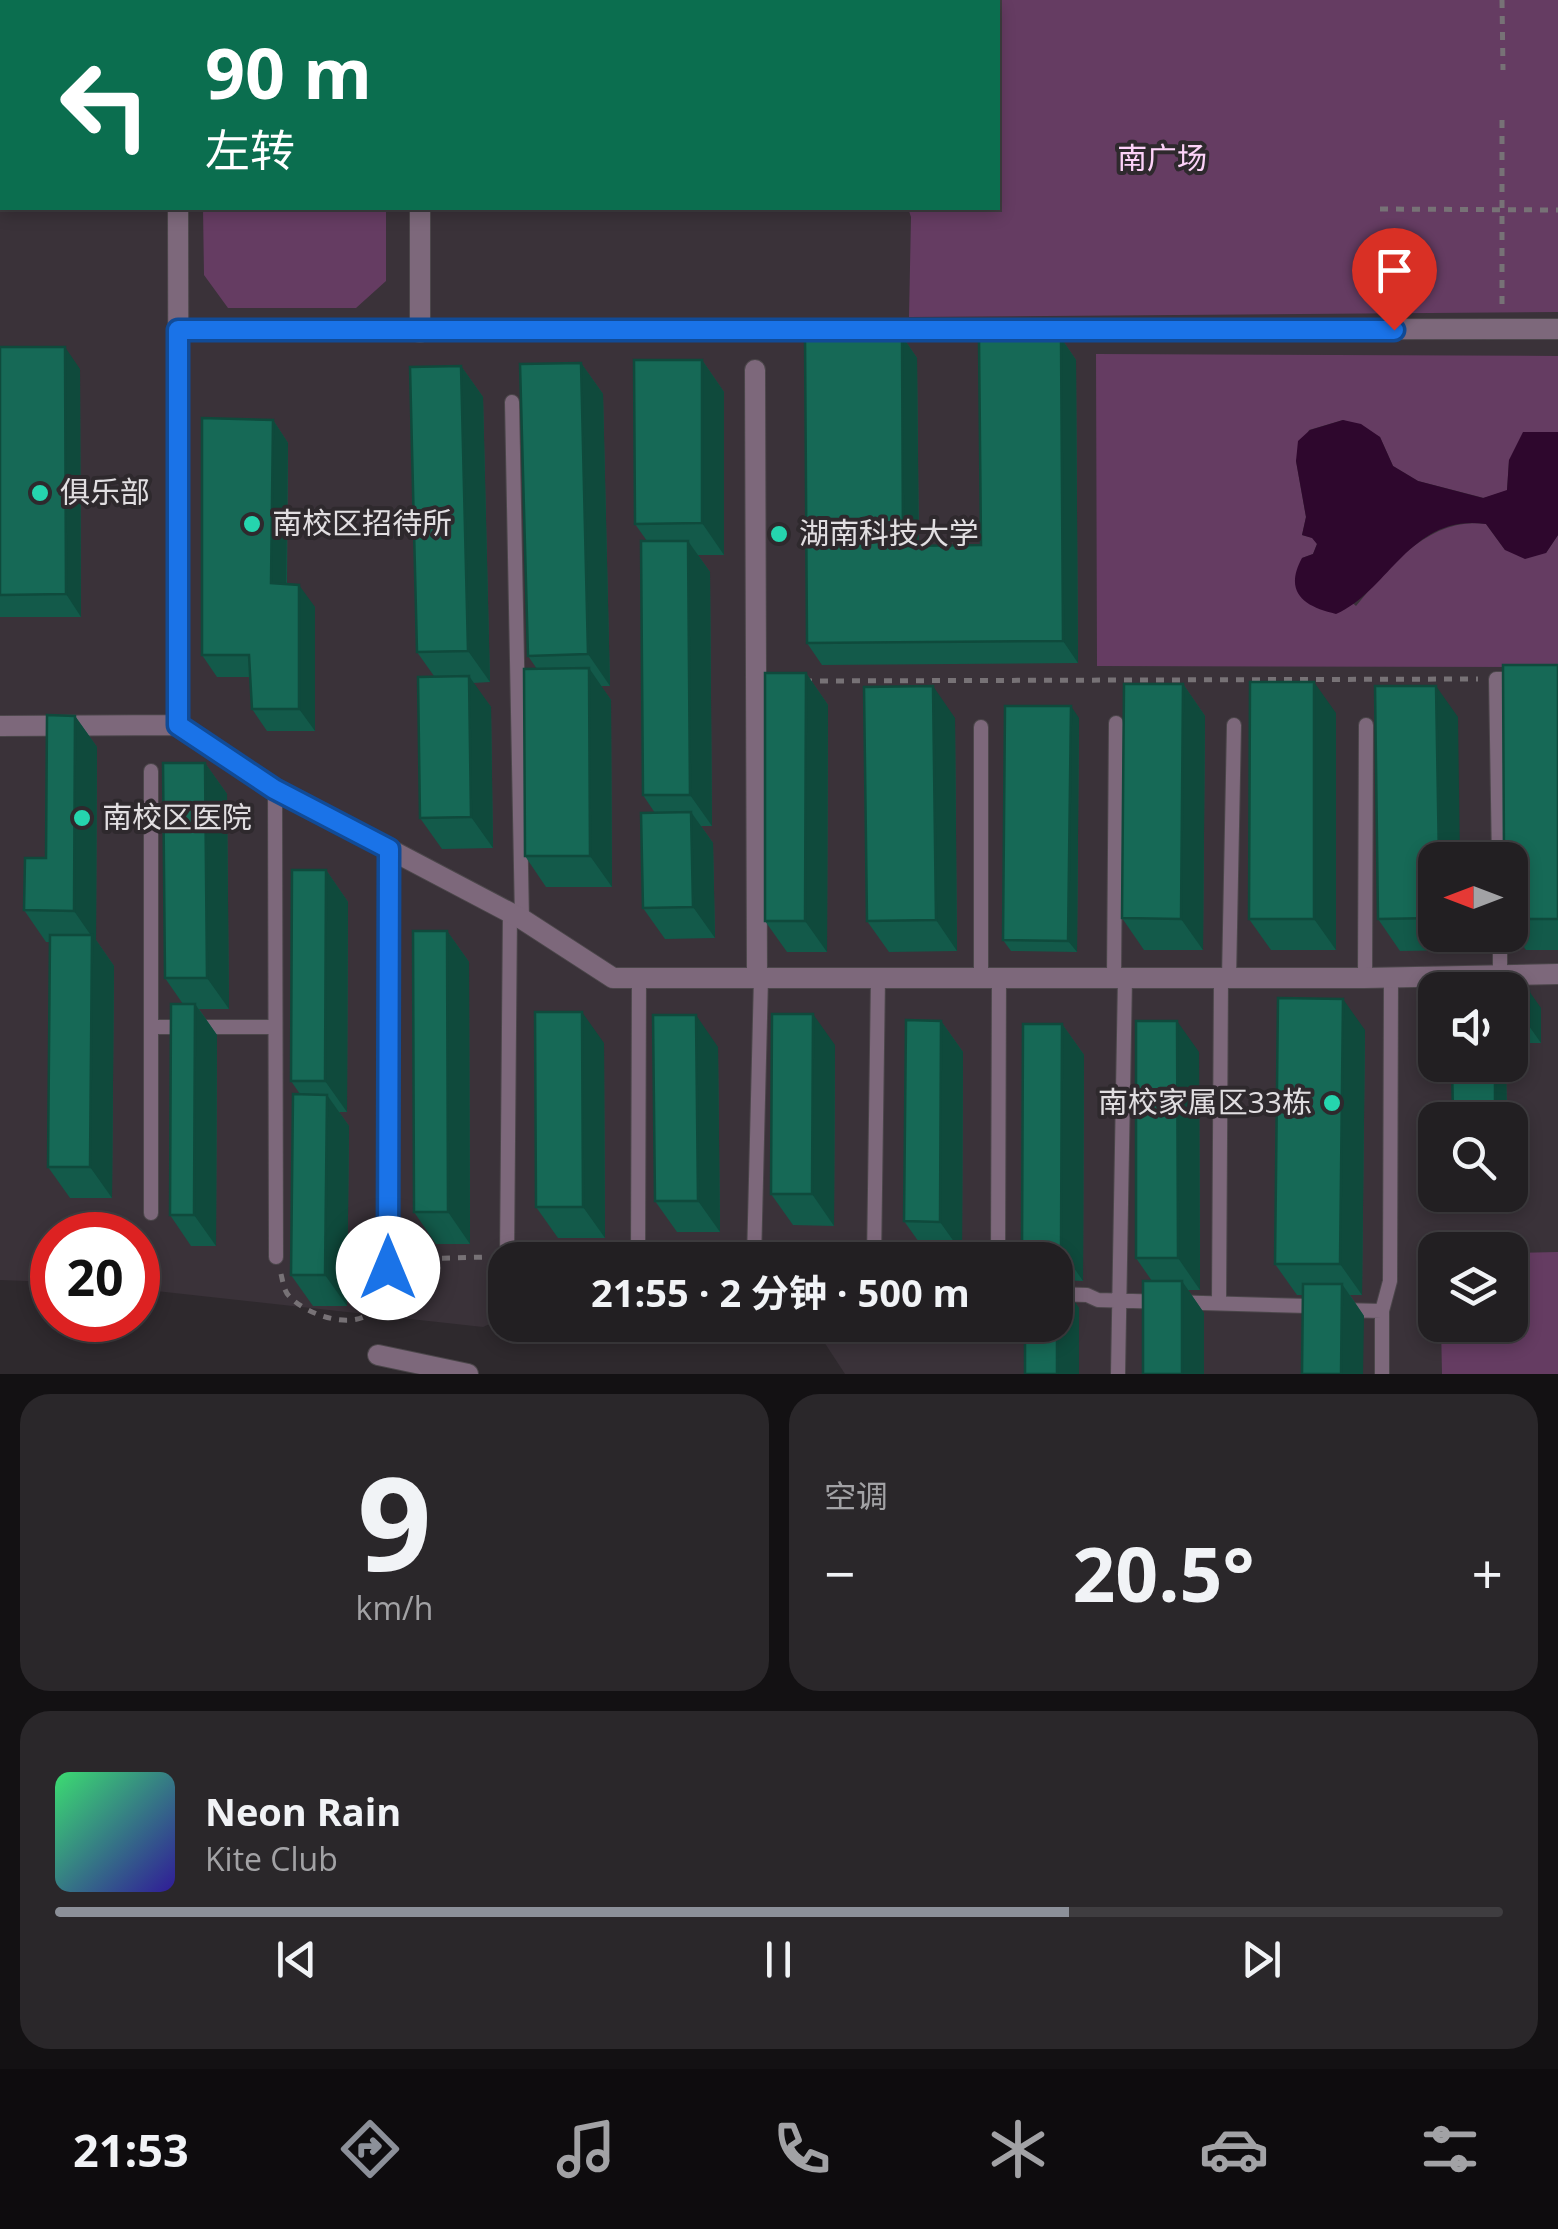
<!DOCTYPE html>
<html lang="zh">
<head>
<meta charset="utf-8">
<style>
	body { margin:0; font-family:"Open Sans","Noto Sans SC",sans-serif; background:#2a272a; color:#f1f3f6; height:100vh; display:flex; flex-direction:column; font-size:38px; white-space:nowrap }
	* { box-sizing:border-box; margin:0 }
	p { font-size:32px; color:#a2a2a5 }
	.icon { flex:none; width:55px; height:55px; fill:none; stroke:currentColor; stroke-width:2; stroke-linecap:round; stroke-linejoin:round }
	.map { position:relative; height:1374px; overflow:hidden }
	.sheet { display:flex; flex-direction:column; gap:20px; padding:20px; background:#131113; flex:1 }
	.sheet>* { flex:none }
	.guide { position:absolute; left:0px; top:0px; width:1000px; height:210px; box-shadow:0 5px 15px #0003,0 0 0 2px #3f3d40; background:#0b6e4f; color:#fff; overflow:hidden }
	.needle { width:65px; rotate:270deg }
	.fabs { position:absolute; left:1418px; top:842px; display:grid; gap:20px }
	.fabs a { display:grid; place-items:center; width:110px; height:110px; border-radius:20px; background:#221f22; box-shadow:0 5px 15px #0003,0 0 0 2px #3f3d40; font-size:50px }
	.speed { position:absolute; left:30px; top:1212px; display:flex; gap:20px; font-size:50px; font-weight:700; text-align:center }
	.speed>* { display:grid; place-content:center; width:130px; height:130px; border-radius:50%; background:#221f22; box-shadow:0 5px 15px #0003,0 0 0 2px #3f3d40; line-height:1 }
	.speed .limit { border:15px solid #d22; background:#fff; color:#111 }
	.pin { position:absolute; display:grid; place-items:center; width:85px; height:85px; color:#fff; margin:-102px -42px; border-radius:50% 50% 50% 0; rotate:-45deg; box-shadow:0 0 10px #0007 }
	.pin .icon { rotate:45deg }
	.me { position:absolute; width:110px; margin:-55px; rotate:0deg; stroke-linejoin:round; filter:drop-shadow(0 0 8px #0008) }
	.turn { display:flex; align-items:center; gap:35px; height:210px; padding:0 40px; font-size:45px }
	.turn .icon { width:130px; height:130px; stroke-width:2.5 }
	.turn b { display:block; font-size:70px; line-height:85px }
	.big { font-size:75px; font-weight:700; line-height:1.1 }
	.sheet .tile { flex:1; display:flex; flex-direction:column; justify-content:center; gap:15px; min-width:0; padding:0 35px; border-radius:30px; background:#2a272a }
	.sheet .dial { align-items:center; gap:0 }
	.dial b { font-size:130px; line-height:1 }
	.song { display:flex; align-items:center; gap:30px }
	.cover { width:120px; height:120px; border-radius:15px; background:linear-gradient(135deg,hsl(140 70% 55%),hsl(250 70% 35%)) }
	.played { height:10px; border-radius:5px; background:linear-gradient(90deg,#8c9099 70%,#3f3d40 70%) }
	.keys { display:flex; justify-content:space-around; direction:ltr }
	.heat { display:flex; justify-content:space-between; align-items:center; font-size:55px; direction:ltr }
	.sheet .tiles { flex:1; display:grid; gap:20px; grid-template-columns:1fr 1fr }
	.tile:last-child { grid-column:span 2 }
	.trip { position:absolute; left:488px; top:1242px; width:585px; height:100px; border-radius:30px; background:#221f22; box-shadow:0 5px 15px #0003,0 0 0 2px #3f3d40; font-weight:700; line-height:100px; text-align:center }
	.tabs { display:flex; height:160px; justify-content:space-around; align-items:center; background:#0e0c0e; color:#a2a2a5 }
	.tabs .icon { width:70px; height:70px }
	.tabs .current { color:#8c9099 }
	.tabs b { font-size:45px; color:#f1f3f6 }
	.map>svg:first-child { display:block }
	.built { fill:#3a3239; fill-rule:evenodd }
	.green { fill:#653c62 }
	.water { fill:#2e072d }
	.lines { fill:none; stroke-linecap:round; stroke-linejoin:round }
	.service-casing { stroke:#4b464a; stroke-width:16 }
	.minor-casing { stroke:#4b464a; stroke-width:22 }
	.path { stroke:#777276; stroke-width:5; stroke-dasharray:8 8; stroke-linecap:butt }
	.service { stroke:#7d687b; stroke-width:14 }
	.minor { stroke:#7d687b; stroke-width:20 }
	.wall { fill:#135a4a }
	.shaded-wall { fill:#0f4a3c }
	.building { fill:#166956; stroke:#0f4a3c; stroke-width:2.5 }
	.route-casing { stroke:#114b97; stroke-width:25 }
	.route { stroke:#1a73e8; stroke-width:18 }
	.poi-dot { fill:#25d5ae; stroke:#2e292d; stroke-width:4 }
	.labels { text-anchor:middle; stroke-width:8; stroke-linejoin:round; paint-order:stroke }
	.park-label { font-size:30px; fill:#fdd3f9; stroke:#2e292d }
	.poi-label { font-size:30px; fill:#e1dee1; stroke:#2e292d; text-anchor:start }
</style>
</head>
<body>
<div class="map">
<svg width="1558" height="1374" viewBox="0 0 1558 1374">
	<rect width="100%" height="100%" fill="#2e292d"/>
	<path class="built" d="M0,0h1558v1374h-713l-32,-49h242v-65h-550v57l-22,10 -345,-38v-54h-86v47l-52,-2zM2,2h996v206h-996zM1435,860h75v75h-75zM1435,990h75v75h-75zM1435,1120h75v75h-75zM1435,1250h75v75h-75z"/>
	<path class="green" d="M766,0h792v312l-649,5 2,-100 -3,-9h90v-206z
		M203,208h183v73l-30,27h-128l-24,-33z
		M1096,354l462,2v76l-49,28 -2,31 -23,7 -66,-17 -25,-15 -13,-29 -37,-17 -34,10 -13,31 10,56 -4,18 11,3 4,6 -4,10 -11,4 54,48c32,-39 74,-90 130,-82l19,26 41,3 12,-18v132l-461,-1z
		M1558,1252v122h-116l-1,-49h69v-72z"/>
	<path class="water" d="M1343,420l18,4 19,13 13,29 25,15 65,17 24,-8 2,-30 14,-28h35v103l-12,18 -21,6 -20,-9 -19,-26c-75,-11 -97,67 -150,90 -31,-7 -53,-21 -34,-56l11,-4 4,-10 -5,-6 -10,-3 4,-18 -10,-56 2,-20 12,-11z"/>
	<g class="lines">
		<defs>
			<path id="service" d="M512,402l10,517
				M981,727v251
				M275,789l1,468
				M1499,860l-3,-181h23
				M1500,935v40
				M1114,978l2,-255
				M1229,978l5,-253
				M1365,978l1,-253
				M151,1027h124
				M151,1213v-442
				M507,1257l3,-345
				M638,1259l1,-281
				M754,1260l7,-282
				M874,1260l4,-282
				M998,1260l1,-282
				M388,1268l1,-419
				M1055,1294l32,1 11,5 210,6 13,3
				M1219,1302l2,-324
				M1342,1310l40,1
				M1118,1374l7,-396
				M1382,1374v-63l8,-30 1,-304"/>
			<path id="minor" d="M419,0v2
				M178,2v-2
				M1,114h1
				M178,208l1,517
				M420,208v124
				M179,330l1379,-1
				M755,370l2,608
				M0,726l179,-1 96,64 247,130 91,59h752l193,-4
				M378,1355l90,19"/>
		</defs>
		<use href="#service" class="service-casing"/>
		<use href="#minor" class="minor-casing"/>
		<path class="path" d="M1502,0l1,70
			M1380,209l178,1
			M1502,304v-185
			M804,681l674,-2
			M529,1258l89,1
			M410,1259l78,-2
			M659,1259l68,1
			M281,1274c2,8 3,17 8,22 16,18 61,34 81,17 7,-6 12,-19 14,-28"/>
		<use href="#service" class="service"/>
		<use href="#minor" class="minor"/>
	</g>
	<path class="wall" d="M902,336l15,22 2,188 62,-1 80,-207 15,22 2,303 -256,2 -15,-22z
		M0,347l80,22 1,248h-81z
		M702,360l22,32v163h-26l12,17 2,254h-11l12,17 2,95 -50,1 -22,-31 12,-95 -12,-18 4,-254 -12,-17z
		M581,363l22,31 7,292h-9l10,14 1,187h-66l-21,-31 12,-187 -9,-13z
		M461,366l22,31 7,285 -17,1 18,24 2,141 -51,1 -22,-31 14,-142 -17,-24z
		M273,420l15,23 -1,141 28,23v124h-48l-15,-22 -2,-32h-33l-15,-22z
		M1558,665v285h-32l-16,-22v-68z
		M806,673l22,32 -1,247h-40l-22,-31z
		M1183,684l22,32 -2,234h-59l-22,-32z
		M1336,713v237h-65l-22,-31z
		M75,716l22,31 -1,193 18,26 -2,232h-42l-22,-31 2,-225h-4l-22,-32 22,-52z
		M1458,717l-23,143v75h27v15l-62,1 -22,-32z
		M955,718l2,233 -68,1 -22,-31z
		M1079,718l-2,234 -66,-1 -8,-11z
		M205,763l22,31 2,215h-30l18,26 -1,211h-25l-21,-31 13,-211 -18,-26z
		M326,870l22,32 -1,210h-8l10,14 -2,180h-34l-22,-31 9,-181 -9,-13z
		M447,931l22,31 1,282h-34l-22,-32z
		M1510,991l31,17v35h-31z
		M941,1021l22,31 -1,201 -36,-1 -22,-31z
		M1062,1024l22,31 -1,226 -24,-1 20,28 -24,17v-65h-25l-8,-11z
		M1365,1030l-3,265h-12l14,21 -61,-21h-6l-22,-31z
		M604,1043l1,195h-47l-22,-31z
		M835,1045l-1,181 -41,-1 -22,-31z
		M718,1047l2,185h-43l-22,-31z
		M1199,1052l1,238h-12l16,23 -52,-32 -16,-23z
		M1452,1065h54l1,55h-51l-3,-5z"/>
	<path class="shaded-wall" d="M0,57l1,2v113l-1,-1z
		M902,336l15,22 2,210 -16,-22z
		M1061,338l15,22 2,303 -15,-22z
		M65,347l15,22 1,248 -15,-23z
		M702,360l22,32v163l-22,-32z
		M581,363l22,31 7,292 -22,-32z
		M461,366l22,31 7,285 -22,-31z
		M273,420l15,23 -2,162 -15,-22z
		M688,541l22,31 2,254 -22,-31z
		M299,585l16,22v124l-16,-22z
		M589,668l22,32 1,187 -22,-31z
		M806,673l22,32 -1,247 -22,-31z
		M469,676l22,31 2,141 -22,-31z
		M1314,682l22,31v237l-22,-31z
		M1183,684l22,32 -2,234 -22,-31z
		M933,686l22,32 2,233 -21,-31z
		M1436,686l22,31 2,143h-21z
		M1071,706l8,12 -2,234 -9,-11z
		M75,716l22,31 -1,193 18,26 -2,232 -22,-31 2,-230 -18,-26z
		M205,763l22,31 2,215 -22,-31z
		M691,812l22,31 2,95 -22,-31z
		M326,870l22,32 -1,210 -22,-31z
		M447,931l22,31 1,282 -22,-32z
		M1452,935h10v15z
		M1529,991l12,17v35l-12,-17z
		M1343,999l22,31 -3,265 -22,-31z
		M195,1004l22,31 -1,211 -22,-31z
		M582,1012l22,31 1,195 -22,-31z
		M813,1014l22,31 -1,181 -22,-32z
		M696,1015l22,32 2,185 -22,-31z
		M941,1021l22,31 -1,201 -22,-31z
		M1177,1021l22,31 1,238 -22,-32z
		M1062,1024l22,31 -1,226 -22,-32z
		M1495,1065h11l1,55h-9l-3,-5z
		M327,1095l22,31 -2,180 -22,-31z
		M1057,1277l22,31v66h-22z
		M1182,1281l22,32v61h-22z
		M1342,1284l22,32 -1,58h-22z"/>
	<path class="building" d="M902,336l1,210 78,-1 -2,-206 82,-1 2,303 -256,2 -2,-306z
		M0,347h65l1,247 -66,1z
		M634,360h68v163l-67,1z
		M581,363l7,291 -60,2 -8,-292z
		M461,366l7,285 -51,1 -7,-285z
		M202,418l71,2 -2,163 28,2v124h-47l-3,-54h-47z
		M641,541h47l2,254h-47z
		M1503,665h55v254h-48v-59h-6z
		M589,668l1,188h-65l-1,-187z
		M765,673h41l-1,248h-40z
		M469,676l2,141 -51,1 -2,-141z
		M1250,682h64v237h-65z
		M1124,684h59l-2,235 -59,-1z
		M933,686l3,234 -69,1 -3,-234z
		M1375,686h61l3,174h-4v58l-57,1z
		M1005,706h66l-3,235 -65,-1z
		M47,715l28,1 -1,195 -50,-1 1,-52h21z
		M163,763h42l2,215h-42z
		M691,812l2,95 -50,1 -2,-95z
		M292,870h34l-1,211h-34z
		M413,931h34l1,281h-34z
		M50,935h42l-2,232h-42z
		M1510,991h19v35h-19z
		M1278,998l65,1 -3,265h-65z
		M171,1004h24l-1,211h-24z
		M535,1012h47l1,195h-47z
		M772,1014h41l-1,180h-41z
		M653,1015h43l2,186h-43z
		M906,1020l35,1 -1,201 -36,-1z
		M1136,1021h41l1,237h-42z
		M1023,1024h39l-1,225h-39z
		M1452,1065h43v50h-42z
		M293,1094l34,1 -2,180h-34z
		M1055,1277h2v97h-32v-49h30z
		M1143,1281h39v93h-39z
		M1303,1284h39l-1,90h-39z"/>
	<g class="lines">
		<defs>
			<path id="route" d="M388,1268l1,-419 -115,-60 -96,-64v-395h1216"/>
		</defs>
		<use href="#route" class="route-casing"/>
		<use href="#route" class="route"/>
	</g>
	<g class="poi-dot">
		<circle cx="40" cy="493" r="10"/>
		<circle cx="252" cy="524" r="10"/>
		<circle cx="779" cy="534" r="10"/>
		<circle cx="82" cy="818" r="10"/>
		<circle cx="1332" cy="1103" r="10"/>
	</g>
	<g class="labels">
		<g class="park-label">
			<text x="1162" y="169">南广场</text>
		</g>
		<g class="poi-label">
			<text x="60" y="503">俱乐部</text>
			<text x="272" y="534">南校区招待所</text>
			<text x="799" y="544">湖南科技大学</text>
			<text x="102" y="828">南校区医院</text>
			<text x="1312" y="1113" text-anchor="end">南校家属区33栋</text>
		</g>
	</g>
</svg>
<div class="fabs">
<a><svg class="needle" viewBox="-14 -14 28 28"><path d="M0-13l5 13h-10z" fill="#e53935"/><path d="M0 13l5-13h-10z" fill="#a2a2a5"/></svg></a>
<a><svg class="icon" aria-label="sound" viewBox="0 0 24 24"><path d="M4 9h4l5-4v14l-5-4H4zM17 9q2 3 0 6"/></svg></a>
<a><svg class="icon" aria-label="search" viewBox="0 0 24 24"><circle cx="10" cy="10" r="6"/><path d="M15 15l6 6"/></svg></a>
<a><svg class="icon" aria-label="layers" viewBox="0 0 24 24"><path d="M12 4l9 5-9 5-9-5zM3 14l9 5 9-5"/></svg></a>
</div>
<div class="speed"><div class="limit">20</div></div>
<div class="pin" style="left:1394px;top:330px;background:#d93025"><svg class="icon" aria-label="arrive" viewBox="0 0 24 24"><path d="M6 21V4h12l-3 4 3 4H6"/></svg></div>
<svg class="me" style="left:388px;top:1268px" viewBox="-20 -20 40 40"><circle r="19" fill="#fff"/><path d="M0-13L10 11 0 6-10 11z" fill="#1a73e8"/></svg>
<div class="trip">21:55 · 2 分钟 · 500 m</div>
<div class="guide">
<div class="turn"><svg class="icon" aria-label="left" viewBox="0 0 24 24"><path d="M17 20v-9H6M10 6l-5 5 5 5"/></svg><div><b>90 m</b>左转</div></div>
</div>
</div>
<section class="sheet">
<div class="tiles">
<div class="tile dial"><b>9</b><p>km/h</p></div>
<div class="tile"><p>空调</p>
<div class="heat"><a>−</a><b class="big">20.5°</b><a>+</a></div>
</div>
<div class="tile">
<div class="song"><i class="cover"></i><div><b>Neon Rain</b><p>Kite Club</p></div></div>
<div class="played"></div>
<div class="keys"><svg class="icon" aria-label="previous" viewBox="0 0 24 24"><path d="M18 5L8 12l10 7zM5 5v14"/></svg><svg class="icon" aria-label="pause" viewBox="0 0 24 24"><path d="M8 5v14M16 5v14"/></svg><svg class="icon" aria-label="next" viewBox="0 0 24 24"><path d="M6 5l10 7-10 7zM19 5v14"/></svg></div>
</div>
</div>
</section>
<nav class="tabs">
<b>21:53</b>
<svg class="icon current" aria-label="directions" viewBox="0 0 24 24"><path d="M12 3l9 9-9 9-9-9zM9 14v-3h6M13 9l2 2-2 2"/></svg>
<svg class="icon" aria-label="music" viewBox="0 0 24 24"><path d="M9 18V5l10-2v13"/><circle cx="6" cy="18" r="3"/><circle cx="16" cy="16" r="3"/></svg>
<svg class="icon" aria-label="phone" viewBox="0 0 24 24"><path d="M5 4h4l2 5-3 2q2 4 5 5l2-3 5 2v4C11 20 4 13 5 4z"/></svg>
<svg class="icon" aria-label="climate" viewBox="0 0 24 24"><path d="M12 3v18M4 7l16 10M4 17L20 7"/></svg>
<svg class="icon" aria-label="car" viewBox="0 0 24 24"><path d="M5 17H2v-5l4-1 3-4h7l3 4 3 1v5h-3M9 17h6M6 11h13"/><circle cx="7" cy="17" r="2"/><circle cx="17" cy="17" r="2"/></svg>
<svg class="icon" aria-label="filters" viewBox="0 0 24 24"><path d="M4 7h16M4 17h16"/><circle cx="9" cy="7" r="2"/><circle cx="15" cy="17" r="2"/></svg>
</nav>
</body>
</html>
